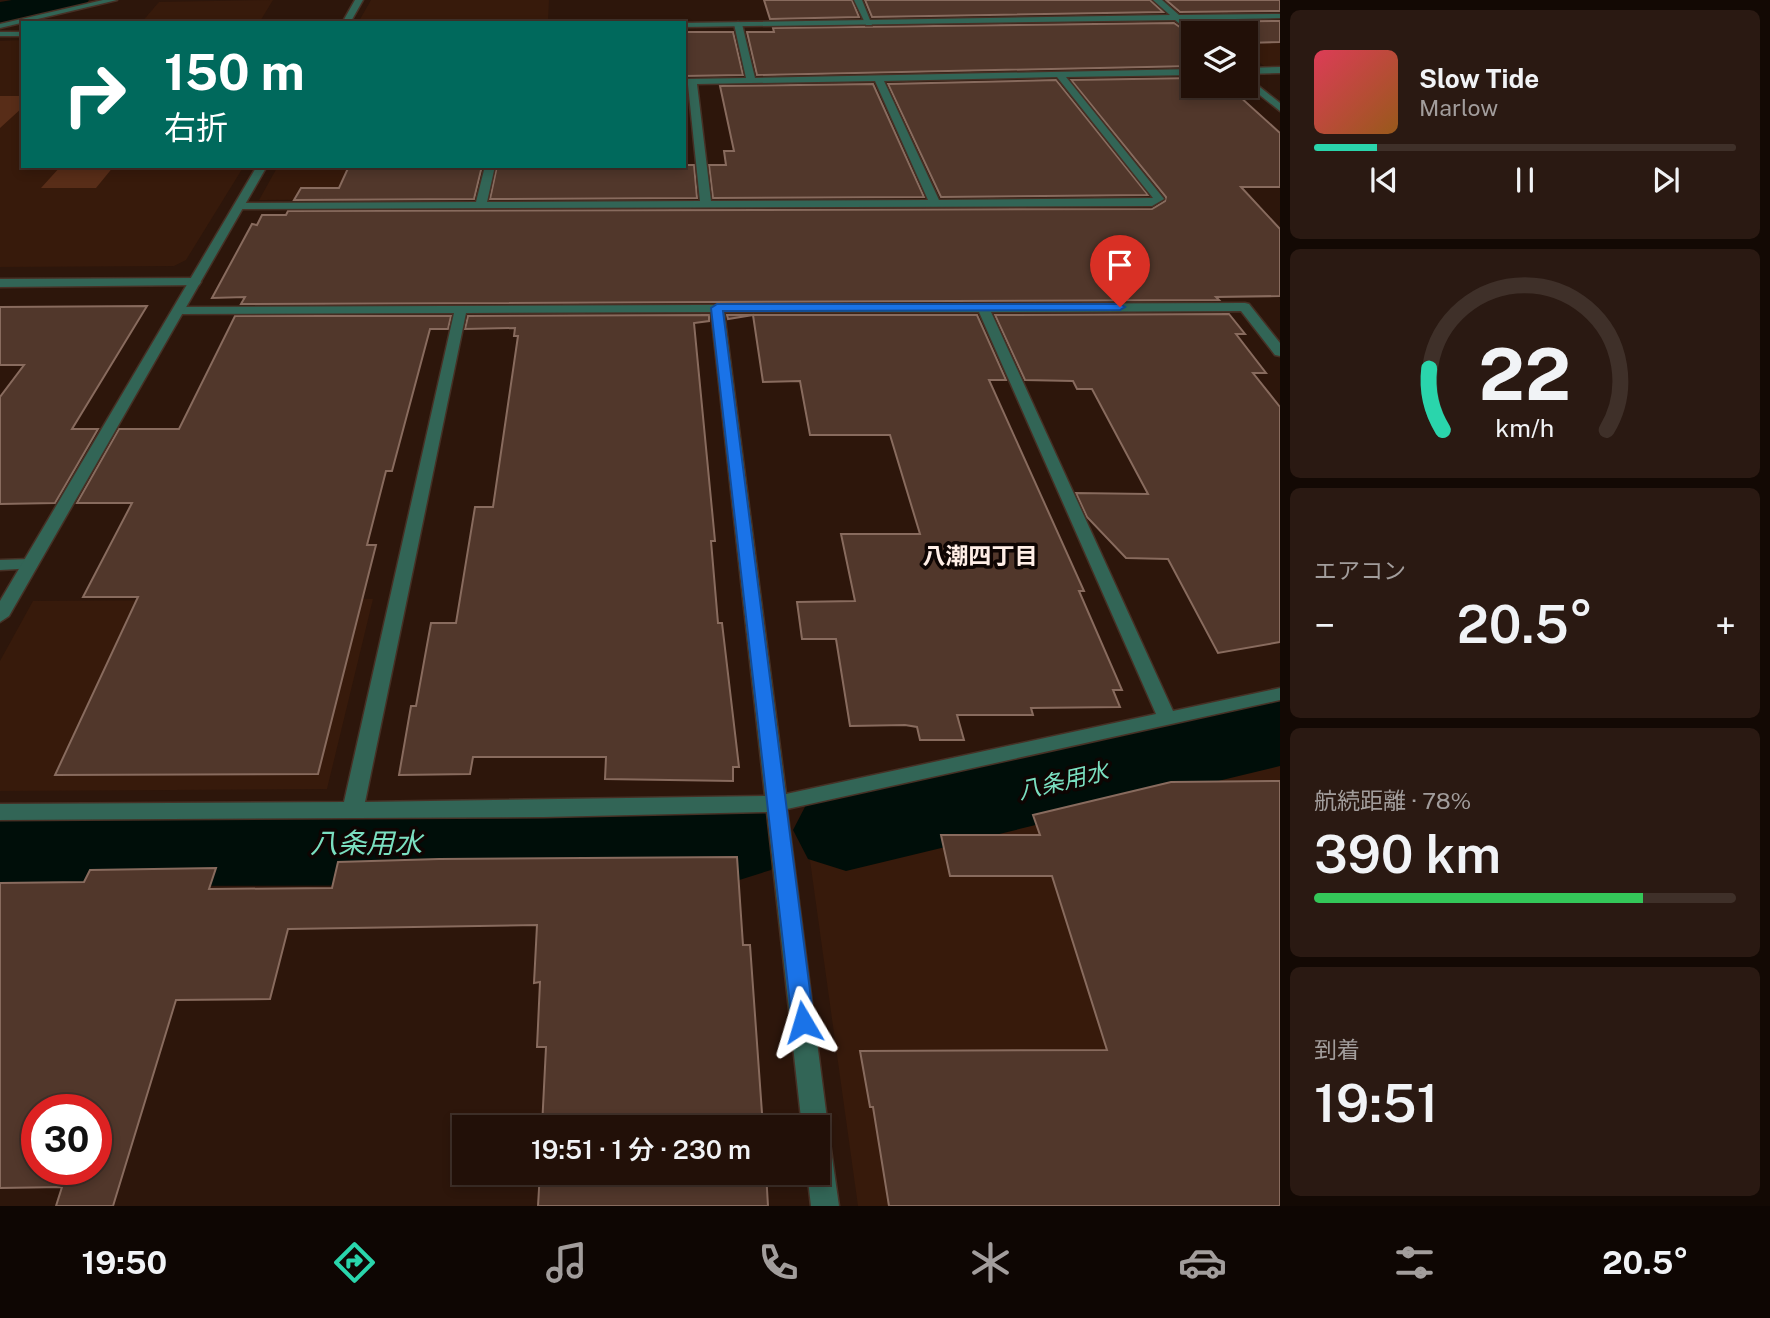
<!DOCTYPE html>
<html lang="ja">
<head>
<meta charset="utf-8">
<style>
	body { margin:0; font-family:"Public Sans","Noto Sans JP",sans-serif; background:#2a1912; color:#f1f3f6; height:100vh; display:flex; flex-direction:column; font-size:26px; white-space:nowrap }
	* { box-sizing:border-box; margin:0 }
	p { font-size:23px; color:#a29d9c }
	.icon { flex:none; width:38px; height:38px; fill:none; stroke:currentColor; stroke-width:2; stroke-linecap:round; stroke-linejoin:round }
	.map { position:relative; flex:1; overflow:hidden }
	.panel { display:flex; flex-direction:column; gap:10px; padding:10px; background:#130904; width:490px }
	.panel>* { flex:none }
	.banner { position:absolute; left:21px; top:21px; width:665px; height:147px; border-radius:0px; box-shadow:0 4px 10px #0003,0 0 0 2px #3f3029; background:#00695c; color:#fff; overflow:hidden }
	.controls { position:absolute; left:1181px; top:21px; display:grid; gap:14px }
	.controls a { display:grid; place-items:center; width:77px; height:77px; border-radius:0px; background:#221008; box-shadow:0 4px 10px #0003,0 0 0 2px #3f3029; font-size:35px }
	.speed { position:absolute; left:21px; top:1094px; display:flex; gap:14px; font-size:35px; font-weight:700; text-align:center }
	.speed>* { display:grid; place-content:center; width:91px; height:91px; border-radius:50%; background:#221008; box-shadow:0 4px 10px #0003,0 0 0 2px #3f3029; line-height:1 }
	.speed .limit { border:10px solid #d22; background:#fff; color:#111 }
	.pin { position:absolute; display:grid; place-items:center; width:60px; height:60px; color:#fff; margin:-72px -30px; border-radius:50% 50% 50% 0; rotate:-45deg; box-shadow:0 0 7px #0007 }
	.pin .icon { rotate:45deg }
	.me { position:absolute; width:77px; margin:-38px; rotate:353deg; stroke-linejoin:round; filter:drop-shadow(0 0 5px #0008) }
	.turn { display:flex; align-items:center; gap:24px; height:147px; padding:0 28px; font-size:32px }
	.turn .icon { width:91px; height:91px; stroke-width:2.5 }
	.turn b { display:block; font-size:49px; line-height:60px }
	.big { font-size:52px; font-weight:600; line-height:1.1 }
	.panel .widget { flex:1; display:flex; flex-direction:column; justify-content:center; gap:10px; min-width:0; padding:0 24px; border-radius:10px; background:#2a1912 }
	.panel .dial { align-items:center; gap:0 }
	.dial svg { height:182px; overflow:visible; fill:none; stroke:#3f3029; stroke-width:7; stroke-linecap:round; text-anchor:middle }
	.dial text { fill:#f1f3f6; stroke:none }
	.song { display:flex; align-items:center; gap:21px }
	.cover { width:84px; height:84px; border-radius:10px; background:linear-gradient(135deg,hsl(350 70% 55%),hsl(30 70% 35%)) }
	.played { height:7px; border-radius:4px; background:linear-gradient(90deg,#2ad5ac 15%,#3f3029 15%) }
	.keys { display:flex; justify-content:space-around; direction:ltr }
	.heat { display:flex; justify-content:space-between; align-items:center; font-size:38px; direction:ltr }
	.charge { height:10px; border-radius:5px; background:linear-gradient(90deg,#34c759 78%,#3f3029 0) }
	.trip { position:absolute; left:452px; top:1115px; width:378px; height:70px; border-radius:0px; background:#221008; box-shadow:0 4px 10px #0003,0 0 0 2px #3f3029; font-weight:600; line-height:70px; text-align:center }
	.tab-bar { display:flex; height:112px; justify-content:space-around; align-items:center; background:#0e0603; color:#a29d9c }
	.tab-bar .icon { width:49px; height:49px }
	.tab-bar .on { color:#2ad5ac }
	.tab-bar b { font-size:32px; color:#f1f3f6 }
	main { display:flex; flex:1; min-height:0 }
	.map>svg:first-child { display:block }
	.built { fill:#371a0b }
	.green { fill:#582d18 }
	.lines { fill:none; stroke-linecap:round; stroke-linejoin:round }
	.river { fill:#000e09; fill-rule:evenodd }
	.building { fill:#51372b; stroke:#886b5e; stroke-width:2; fill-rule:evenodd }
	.minor-casing { stroke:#463025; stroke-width:3 }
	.tertiary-casing { stroke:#463025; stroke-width:3 }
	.minor { fill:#326556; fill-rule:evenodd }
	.tertiary { fill:#326556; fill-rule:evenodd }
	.route { fill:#1a73e8; stroke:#114b97; stroke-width:2 }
	.labels { text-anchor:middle; stroke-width:7; stroke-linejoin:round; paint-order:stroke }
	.neighbourhood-label { font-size:23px; font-weight:bold; fill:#ffeee6; stroke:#0e0503 }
	.water-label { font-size:23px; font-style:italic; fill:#7adfc0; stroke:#0e0503 }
	.near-water-label { font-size:28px; font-style:italic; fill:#7adfc0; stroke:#0e0503 }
</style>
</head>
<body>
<main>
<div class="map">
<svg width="1280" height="1206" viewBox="0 0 1280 1206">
	<rect width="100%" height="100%" fill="#2d160b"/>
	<path class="built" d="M273,0l-14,23h-118l18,-21z
		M371,0h178l-1,22 -189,-1z
		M1280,25v41h-16l-18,-14v-19h-22l-5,-3z
		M23,40v126h221l-58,94 -12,6 -174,1v-226z
		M278,166h200l-8,33 -211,1z
		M373,599l-46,190 -327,2v-130l33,-60z
		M1280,739v467h-422l-50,-360z"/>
	<path class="green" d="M0,96h23v11l-23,21z
		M61,166h53l-18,22h-55z"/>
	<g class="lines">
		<path class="river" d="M12,0h77l-6,8 -83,18v-24z
			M1280,696v70l-434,105 -38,-12 -15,-29 15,-29 38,-12z
			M733,800l38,12 16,29 -16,29 -38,12 -31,3 -702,1v-82l702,-1z"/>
	</g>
	<path class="building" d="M764,0h88l7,17 -89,2z
		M865,0h285l13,12 -291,5z
		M1166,0h114v11l-100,1z
		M1280,21v21l-34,1v-10h-45l-9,-11z
		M1174,23l20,14v7h-11l11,10v12l-437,9 -10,-43h27l-1,-4z
		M684,32h49l10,43 -59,1z
		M1194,78v8h34l52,47v54h-39l39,42v67l-64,1 3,3 -978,4 4,-7 -33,1 40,-74 5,1 5,-10h24l2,-4 864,-2 13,-8 1,-4 -95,-117z
		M1056,80l92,115 -207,2 -53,-113z
		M873,84l51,113 -211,1 -4,-33h17l-2,-14h10l-14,-65z
		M684,165h10l3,33 -207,1 7,-33z
		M349,166h133l-8,33 -180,1 7,-12h38z
		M147,306l-75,123h26l-43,74 -55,1v-107l24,-32h-24v-58z
		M1229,314l16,20h-9l30,39h-13l27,34v235l-62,11 -50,-94 -42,-1 -39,-41 -11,-24 72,1 -56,-105h-15l-4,-8 -48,-1 -30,-65z
		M709,315v6l-15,2 21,218h-4l7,82h4l17,144h-6v14l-128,-2 1,-22h-133l-3,17 -71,1 12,-69h5l15,-83h25l19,-116h18l25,-171h-4l1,-8 -50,1 3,-13z
		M727,315h250l29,65h-17l95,211h-5l43,99h-9l7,17 -89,1 2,7h-76l7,25h-44l-3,-13 -12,-2 -55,1 -14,-87h-34l-5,-37 58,-1 -14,-67h79l-30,-99h-80l-10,-54 -37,1 -10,-67 -25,4z
		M235,316h216l-3,13h-18l-38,142h-6l-19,74h9l-58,229 -263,1 83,-178h-55l49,-94h-55l42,-74h60z
		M1280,781v425h-391l-16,-99h-3l-10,-56 247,-1 -55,-174h-102l-9,-41h99l-7,-20 138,-33z
		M737,857l6,88h7l13,182h-221l4,-80h-9l3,-65 -6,1 3,-58 -249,4 -18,70 -94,1 -63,206h-57l6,-19 -62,1v-305l84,-1 6,-12 126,-2 -7,21 123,-1 6,-26 101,-3zM37,1110h59v59h-59z
		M540,1172h226l2,34h-230z"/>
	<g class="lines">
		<defs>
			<path id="minor" d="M103,0h14l-117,28v-4z
				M355,0h8l-13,23h-8z
				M854,0h8l10,25h-6z
				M738,22l4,2 13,54 439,-9v6l-128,2 98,122 -12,7 -913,3 -5,-3 5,-3 237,-1 9,-36h10l-8,36 213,-1 -12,-116h-4v-6l62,-1 -12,-54zM1057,77l96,121 -214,2 -55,-119zM875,81l53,119 -217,1 -14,-117z
				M1280,67v6l-34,1v-6z
				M195,278l6,4 -2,3 -199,2v-8z
				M1245,303l4,1 31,39v13l-5,-1 -34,-44 -250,1 182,399 107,-23v12l-493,109 41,318 -3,7 5,9 9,63h-28l-4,-34h10v-45h-15l-35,-315 -223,5 -544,3v-16l344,-2 110,-489 -275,1 -6,-4 2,-3zM711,312l54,484 -400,6 101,-489zM724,312h255l177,402 -370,80z
				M30,559l6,1 2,4 -2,4 -36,2v-10z"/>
			<path id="tertiary" d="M1153,0h9l17,15 101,-1v4l-95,2 14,13 -5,2 -19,-15 -491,7 -1,-4 487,-8z
				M0,32h23v4h-23z
				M1246,76l34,27v8l-34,-27z
				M257,166h10l-258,450 -9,6v-21z"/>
		</defs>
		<use href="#minor" class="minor-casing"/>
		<use href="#tertiary" class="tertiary-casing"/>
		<use href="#minor" class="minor"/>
		<use href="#tertiary" class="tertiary"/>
	</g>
	<path class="route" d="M717,304h403l5,3 -5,3 -397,1 91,711 -3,7 -8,3 -8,-3 -3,-7 -81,-714z"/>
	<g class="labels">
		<g class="neighbourhood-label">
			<text x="980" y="564">八潮四丁目</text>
		</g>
		<g class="water-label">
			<text transform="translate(1063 781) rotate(-13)" y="8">八条用水</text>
		</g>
		<g class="near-water-label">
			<text x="366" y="853">八条用水</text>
		</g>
	</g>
</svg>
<div class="controls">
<a><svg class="icon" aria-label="layers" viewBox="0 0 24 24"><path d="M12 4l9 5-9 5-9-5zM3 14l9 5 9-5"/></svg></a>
</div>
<div class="speed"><div class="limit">30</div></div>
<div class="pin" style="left:1120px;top:307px;background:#d93025"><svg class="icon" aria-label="arrive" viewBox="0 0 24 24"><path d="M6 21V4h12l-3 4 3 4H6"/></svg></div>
<svg class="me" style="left:803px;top:1022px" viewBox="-20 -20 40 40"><path d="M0-17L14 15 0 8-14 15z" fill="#1a73e8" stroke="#fff" stroke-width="4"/></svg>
<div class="trip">19:51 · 1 分 · 230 m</div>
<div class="banner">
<div class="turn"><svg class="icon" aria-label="right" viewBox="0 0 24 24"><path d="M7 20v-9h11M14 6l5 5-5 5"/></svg><div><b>150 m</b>右折</div></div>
</div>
</div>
<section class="panel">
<div class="widget">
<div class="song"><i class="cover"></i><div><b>Slow Tide</b><p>Marlow</p></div></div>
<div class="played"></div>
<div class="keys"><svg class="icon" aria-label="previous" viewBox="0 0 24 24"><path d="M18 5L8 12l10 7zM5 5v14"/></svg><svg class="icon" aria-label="pause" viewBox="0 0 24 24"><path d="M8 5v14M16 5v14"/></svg><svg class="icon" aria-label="next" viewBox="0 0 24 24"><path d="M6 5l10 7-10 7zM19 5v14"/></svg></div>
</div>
<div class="widget dial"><svg viewBox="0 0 100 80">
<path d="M14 69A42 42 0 1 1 86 69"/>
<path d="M14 69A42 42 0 0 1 8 42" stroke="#2ad5ac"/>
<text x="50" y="56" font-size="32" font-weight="700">22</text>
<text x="50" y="72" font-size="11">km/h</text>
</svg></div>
<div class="widget"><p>エアコン</p>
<div class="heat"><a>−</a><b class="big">20.5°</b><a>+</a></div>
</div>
<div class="widget"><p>航続距離 · 78%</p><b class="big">390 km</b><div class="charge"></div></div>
<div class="widget"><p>到着</p><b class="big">19:51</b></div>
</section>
</main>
<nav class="tab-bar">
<b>19:50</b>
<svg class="icon on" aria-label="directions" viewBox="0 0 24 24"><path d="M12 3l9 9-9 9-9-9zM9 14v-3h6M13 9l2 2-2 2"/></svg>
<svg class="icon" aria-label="music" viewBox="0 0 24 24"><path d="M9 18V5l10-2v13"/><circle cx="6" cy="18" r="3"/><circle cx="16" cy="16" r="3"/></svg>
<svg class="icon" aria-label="phone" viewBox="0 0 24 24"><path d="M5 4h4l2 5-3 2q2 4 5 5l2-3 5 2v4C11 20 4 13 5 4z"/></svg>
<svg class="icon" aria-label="climate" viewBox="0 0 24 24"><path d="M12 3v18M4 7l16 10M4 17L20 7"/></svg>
<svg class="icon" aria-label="car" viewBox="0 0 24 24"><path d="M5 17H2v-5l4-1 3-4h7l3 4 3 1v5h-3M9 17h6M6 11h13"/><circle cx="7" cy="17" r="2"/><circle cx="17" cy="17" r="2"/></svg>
<svg class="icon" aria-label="filters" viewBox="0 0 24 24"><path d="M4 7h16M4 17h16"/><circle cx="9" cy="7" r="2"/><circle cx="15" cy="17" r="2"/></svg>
<b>20.5°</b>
</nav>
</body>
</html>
